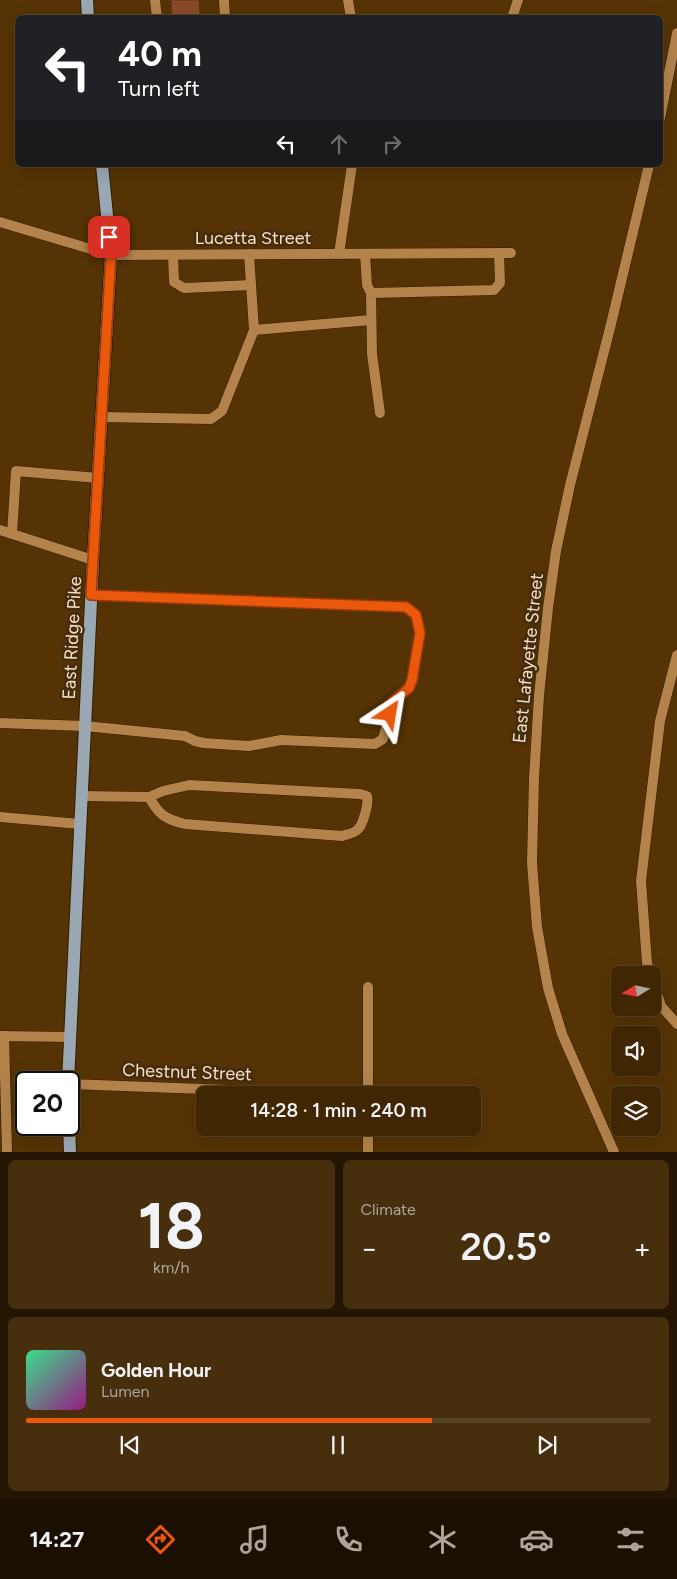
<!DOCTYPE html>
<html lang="en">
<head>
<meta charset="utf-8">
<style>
	body { margin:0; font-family:Figtree,sans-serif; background:#472e0d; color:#f1f3f6; height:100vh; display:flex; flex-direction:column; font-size:19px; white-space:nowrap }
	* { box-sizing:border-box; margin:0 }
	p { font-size:16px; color:#aea59a }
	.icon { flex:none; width:28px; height:28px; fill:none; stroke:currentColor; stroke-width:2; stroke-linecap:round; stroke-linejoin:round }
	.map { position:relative; height:1152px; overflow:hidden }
	.details { display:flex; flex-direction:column; gap:8px; padding:8px; background:#231502; flex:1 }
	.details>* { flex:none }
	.banner { position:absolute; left:15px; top:15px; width:648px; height:152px; border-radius:8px; box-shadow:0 5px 20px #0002,0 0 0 1px #594325; background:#202124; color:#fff; overflow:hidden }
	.needle { width:32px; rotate:260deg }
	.fabs { position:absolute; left:611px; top:966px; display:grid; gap:10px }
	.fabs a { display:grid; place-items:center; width:50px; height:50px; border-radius:8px; background:#402603; box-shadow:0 5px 20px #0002,0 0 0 1px #594325; font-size:25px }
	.speed { position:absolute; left:15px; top:1071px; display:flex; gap:10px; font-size:25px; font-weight:700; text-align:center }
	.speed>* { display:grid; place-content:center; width:65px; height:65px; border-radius:50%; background:#402603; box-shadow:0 5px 20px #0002,0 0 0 1px #594325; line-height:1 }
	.speed .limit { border:2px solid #111; border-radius:8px; background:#fff; color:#111 }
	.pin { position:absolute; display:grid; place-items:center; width:42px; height:42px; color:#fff; margin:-21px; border-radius:10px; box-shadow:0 2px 8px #0006 }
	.me { position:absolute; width:55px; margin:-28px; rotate:33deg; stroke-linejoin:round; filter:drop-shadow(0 0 4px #0008) }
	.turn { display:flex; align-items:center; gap:18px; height:105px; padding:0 20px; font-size:22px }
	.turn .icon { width:65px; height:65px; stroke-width:2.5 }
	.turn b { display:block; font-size:35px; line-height:42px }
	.lanes { display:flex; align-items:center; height:48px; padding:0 20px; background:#0003; justify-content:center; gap:25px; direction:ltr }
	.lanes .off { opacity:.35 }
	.big { font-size:38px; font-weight:600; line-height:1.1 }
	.details .widget { flex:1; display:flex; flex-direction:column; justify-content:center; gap:8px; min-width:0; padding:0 18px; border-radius:8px; background:#472e0d }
	.details .dial { align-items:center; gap:0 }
	.dial b { font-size:65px; line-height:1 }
	.song { display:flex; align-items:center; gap:15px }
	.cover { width:60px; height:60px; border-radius:8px; background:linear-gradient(135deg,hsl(150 70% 55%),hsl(310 70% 35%)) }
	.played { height:5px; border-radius:2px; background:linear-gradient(90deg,#ea580c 65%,#594325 65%) }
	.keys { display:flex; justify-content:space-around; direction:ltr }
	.heat { display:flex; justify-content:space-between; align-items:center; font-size:28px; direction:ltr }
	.details .tiles { flex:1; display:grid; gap:8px; grid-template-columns:1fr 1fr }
	.widget:last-child { grid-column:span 2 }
	.trip { position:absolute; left:196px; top:1086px; width:285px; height:50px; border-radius:8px; background:#402603; box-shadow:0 5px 20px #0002,0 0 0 1px #594325; font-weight:600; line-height:50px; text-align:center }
	.tab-bar { display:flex; height:80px; justify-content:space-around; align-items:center; background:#1a0f01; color:#aea59a }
	.tab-bar .icon { width:35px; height:35px }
	.tab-bar .selected { color:#ea580c }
	.tab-bar b { font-size:22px; color:#f1f3f6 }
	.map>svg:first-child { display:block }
	.building { fill:#874b2a; stroke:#5e341d }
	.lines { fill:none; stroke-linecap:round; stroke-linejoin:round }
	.service-casing { stroke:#341d00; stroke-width:11 }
	.minor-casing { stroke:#341d00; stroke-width:11 }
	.tertiary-casing { stroke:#341d00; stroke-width:11 }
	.primary-casing { stroke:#341d00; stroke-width:14 }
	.service { stroke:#b4834c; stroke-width:10 }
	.minor { stroke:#b4834c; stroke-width:10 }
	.tertiary { stroke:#b4834c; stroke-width:10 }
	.primary { stroke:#9aa8b3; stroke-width:12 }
	.route-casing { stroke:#983908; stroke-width:12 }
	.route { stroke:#ea580c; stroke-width:9 }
	.labels { text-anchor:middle; stroke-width:5; stroke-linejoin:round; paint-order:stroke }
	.street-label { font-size:18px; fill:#fae0c4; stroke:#442c0e }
</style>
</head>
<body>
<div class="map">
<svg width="677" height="1152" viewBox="0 0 677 1152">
	<rect width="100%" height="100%" fill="#553304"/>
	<path class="building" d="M171,0h28l1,18h-28z"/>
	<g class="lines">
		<defs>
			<path id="service" d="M155,0l2,18
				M224,0l1,18
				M348,0l3,18
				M512,18l6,-18
				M249,254l5,76
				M339,254l13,-89
				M365,254l2,31 4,8 123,-3 6,-7 -1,-30
				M173,255l1,27 10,6 67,-3
				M371,293l1,61 8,59
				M102,417l109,2 11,-8 32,-81 117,-10
				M12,534l4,-63 82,7
				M0,723l85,3 100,10 10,5 9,2 45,3 32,-6 94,4 8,-5 10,-38 16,-13 4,-7 7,-48 -4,-18 -10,-8 -315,-12
				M82,796l67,1 14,-6 26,-6 171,9 7,2c2,7 -4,30 -10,34 -4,4 -10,4 -15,6l-157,-12c-20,-5 -26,-9 -36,-27
				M0,817l80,7
				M651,975l-4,-12 -6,-82 19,-160 17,-66
				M652,978l9,28 16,18
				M0,1036l70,1
				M4,1036l3,116"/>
			<path id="minor" d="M0,222l111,33 400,-2
				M0,530l93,30
				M368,987v108
				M69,1084l296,11
				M368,1128v24"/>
			<path id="tertiary" d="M660,118l17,-85
				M614,1152l-52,-118 -14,-46 -11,-61 -5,-64 2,-85 5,-82 9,-88 8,-57 14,-66 41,-161 38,-159"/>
			<path id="primary" d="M87,0l1,18
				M68,1082l25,-522 18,-305 -9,-90
				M69,1125l1,27"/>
		</defs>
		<use href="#service" class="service-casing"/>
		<use href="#minor" class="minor-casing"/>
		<use href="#tertiary" class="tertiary-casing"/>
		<use href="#primary" class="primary-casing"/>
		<use href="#service" class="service"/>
		<use href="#minor" class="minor"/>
		<use href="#tertiary" class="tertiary"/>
		<use href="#primary" class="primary"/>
	</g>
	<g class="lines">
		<defs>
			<path id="route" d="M109,237l2,18 -20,340 315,12 10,8 4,18 -8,47 -3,8 -16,13 -3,13"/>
		</defs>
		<use href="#route" class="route-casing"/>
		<use href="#route" class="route"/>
	</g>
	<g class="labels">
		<g class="street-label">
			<text x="253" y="244">Lucetta Street</text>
			<text transform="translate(72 638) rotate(-87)" y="6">East Ridge Pike</text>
			<text transform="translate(528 658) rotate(-84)" y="6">East Lafayette Street</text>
			<text transform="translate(187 1072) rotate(2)" y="6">Chestnut Street</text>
		</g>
	</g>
</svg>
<div class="fabs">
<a><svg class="needle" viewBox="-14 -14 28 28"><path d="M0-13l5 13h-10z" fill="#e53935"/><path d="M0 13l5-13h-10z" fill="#aea59a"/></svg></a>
<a><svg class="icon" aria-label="sound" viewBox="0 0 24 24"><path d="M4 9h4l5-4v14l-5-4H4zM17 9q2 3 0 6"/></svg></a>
<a><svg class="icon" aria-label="layers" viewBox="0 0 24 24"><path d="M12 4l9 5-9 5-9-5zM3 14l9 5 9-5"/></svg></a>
</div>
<div class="speed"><div class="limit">20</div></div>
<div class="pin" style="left:109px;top:237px;background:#d93025"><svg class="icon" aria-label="arrive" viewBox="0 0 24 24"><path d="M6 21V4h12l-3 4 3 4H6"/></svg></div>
<svg class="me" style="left:390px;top:714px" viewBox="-20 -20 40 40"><path d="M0-17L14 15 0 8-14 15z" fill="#ea580c" stroke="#fff" stroke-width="4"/></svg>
<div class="trip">14:28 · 1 min · 240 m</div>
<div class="banner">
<div class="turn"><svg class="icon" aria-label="left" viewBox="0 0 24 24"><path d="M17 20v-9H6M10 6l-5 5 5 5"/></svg><div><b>40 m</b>Turn left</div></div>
<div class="lanes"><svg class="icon" aria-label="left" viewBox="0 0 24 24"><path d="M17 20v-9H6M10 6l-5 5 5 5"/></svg><svg class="icon off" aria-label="ahead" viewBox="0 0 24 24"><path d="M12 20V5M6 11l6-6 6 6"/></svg><svg class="icon off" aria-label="right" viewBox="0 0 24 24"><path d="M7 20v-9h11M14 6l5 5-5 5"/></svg></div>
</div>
</div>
<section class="details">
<div class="tiles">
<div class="widget dial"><b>18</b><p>km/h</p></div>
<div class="widget"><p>Climate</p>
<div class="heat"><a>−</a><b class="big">20.5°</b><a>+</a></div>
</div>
<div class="widget">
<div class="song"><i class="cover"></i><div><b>Golden Hour</b><p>Lumen</p></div></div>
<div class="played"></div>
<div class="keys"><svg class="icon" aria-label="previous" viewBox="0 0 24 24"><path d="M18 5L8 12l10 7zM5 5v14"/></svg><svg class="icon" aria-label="pause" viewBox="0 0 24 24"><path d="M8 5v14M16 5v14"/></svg><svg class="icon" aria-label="next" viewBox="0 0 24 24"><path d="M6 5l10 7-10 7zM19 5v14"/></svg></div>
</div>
</div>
</section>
<nav class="tab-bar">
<b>14:27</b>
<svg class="icon selected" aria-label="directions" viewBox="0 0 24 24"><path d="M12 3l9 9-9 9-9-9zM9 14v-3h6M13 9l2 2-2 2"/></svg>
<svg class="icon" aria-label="music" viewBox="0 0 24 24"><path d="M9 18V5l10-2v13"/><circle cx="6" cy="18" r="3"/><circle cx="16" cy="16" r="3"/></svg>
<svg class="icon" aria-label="phone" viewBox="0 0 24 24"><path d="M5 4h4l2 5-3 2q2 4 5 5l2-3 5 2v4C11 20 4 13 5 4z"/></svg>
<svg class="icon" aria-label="climate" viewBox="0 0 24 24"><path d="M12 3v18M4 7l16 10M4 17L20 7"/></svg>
<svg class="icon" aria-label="car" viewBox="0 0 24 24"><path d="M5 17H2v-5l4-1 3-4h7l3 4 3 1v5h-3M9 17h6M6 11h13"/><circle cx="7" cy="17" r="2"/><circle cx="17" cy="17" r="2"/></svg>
<svg class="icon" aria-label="filters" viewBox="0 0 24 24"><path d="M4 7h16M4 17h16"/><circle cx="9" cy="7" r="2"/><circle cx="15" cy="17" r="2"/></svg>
</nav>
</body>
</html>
